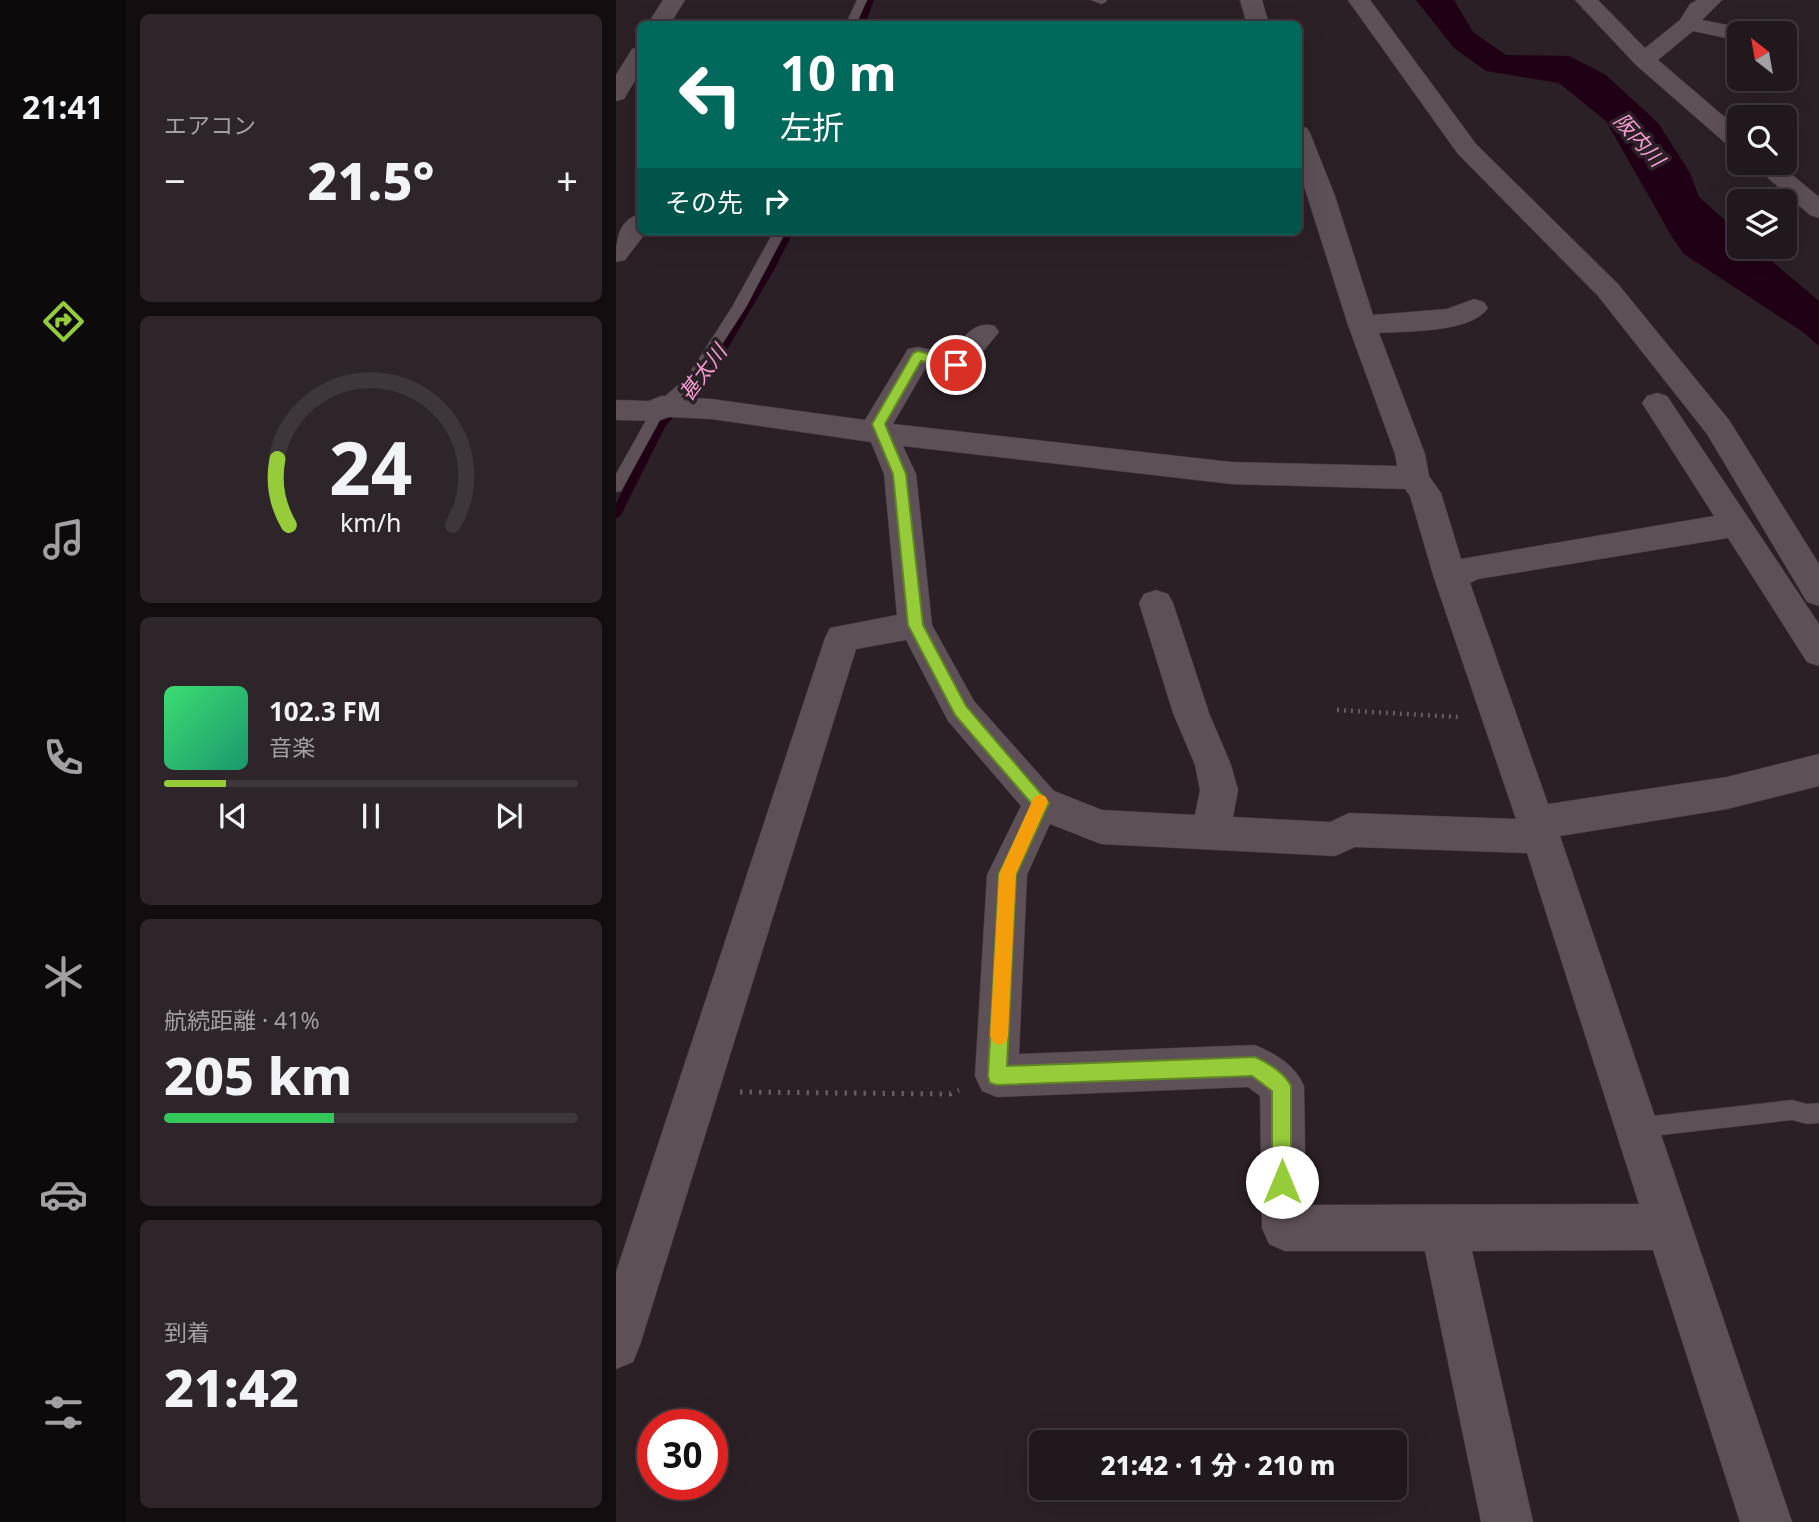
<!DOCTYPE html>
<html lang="ja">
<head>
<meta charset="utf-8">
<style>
	body { margin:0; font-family:"Noto Sans","Noto Sans JP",sans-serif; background:#2d2529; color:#f1f3f6; height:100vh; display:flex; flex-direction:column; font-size:26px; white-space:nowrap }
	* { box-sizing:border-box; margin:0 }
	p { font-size:23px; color:#a2a0a3 }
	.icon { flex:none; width:38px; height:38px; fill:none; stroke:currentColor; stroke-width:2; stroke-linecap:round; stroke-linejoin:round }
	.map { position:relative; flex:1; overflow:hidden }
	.panel { display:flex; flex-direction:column; gap:14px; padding:14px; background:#120d0f; width:490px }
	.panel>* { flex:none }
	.banner { position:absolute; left:21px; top:21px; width:665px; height:214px; border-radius:10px; box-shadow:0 7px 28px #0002,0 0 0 2px #3d373b; background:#00695c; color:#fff; overflow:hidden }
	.needle { width:46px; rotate:329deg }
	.controls { position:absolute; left:1111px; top:21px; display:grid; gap:14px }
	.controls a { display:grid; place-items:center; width:70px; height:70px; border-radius:10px; background:#20181c; box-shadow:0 7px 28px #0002,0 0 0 2px #3d373b; font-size:35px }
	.speed { position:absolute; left:21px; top:1409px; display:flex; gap:14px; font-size:35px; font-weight:700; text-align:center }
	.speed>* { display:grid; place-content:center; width:91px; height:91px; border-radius:50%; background:#20181c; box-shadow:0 7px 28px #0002,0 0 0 2px #3d373b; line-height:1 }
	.speed .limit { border:10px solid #d22; background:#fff; color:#111 }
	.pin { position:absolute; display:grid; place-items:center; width:60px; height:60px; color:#fff; margin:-30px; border:4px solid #fff; border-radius:50%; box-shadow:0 2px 7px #0007 }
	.me { position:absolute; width:77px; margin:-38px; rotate:0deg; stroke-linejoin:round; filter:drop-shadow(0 0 5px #0008) }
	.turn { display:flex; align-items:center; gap:24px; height:147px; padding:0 28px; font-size:32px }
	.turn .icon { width:91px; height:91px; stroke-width:2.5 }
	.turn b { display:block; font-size:49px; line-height:60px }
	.then { display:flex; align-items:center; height:66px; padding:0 28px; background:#0003; gap:14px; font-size:26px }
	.big { font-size:52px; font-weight:800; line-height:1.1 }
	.panel .tile { flex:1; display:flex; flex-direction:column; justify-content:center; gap:10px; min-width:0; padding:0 24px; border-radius:10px; background:#2d2529 }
	.panel .dial { align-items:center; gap:0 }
	.dial svg { height:182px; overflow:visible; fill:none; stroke:#3d373b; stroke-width:7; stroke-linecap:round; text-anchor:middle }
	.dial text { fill:#f1f3f6; stroke:none }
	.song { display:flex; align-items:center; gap:21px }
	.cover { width:84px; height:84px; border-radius:10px; background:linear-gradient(135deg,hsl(140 70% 55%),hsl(160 70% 35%)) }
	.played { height:7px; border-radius:4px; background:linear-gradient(90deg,#96cc3a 15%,#3d373b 15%) }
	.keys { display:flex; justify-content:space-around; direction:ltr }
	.heat { display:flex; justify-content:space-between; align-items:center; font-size:38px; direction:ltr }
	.charge { height:10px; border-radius:5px; background:linear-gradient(90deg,#34c759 41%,#3d373b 0) }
	.trip { position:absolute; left:413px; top:1430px; width:378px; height:70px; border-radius:10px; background:#20181c; box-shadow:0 7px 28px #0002,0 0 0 2px #3d373b; font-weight:800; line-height:70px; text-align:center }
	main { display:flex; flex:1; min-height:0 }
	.menu { display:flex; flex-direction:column; width:126px; justify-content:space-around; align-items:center; background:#0d0a0b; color:#a2a0a3 }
	.menu .icon { width:49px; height:49px }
	.menu .active { color:#96cc3a }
	.menu b { font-size:32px; color:#f1f3f6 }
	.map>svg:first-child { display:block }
	.water { fill:#200015 }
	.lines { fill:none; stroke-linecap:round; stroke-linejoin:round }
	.stream { fill:#200015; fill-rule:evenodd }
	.lane-casing { stroke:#463c42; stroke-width:1 }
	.street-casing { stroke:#463c42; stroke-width:1 }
	.path-far1 { stroke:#655b60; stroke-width:4.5; stroke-dasharray:2 5; stroke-linecap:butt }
	.path { stroke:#655b60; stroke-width:5; stroke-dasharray:2.5 7; stroke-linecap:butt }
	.lane { fill:#5d5057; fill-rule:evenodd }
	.street { fill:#5d5057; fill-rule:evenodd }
	.route { fill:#96cc3a; stroke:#628526; stroke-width:2 }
	.slow { fill:#f59e0b }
	.labels { text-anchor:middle; stroke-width:7; stroke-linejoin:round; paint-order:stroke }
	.far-water-label { font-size:21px; font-style:italic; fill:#f89dd4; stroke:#2b2026 }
</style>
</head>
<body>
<main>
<nav class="menu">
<b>21:41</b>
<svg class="icon active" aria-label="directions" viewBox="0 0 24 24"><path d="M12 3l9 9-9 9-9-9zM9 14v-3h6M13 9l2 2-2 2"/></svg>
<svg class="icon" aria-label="music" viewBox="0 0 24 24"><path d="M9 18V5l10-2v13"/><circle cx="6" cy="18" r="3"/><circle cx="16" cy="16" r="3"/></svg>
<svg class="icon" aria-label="phone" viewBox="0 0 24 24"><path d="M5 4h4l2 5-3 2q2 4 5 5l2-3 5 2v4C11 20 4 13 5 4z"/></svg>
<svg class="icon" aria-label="climate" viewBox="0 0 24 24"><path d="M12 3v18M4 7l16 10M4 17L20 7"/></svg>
<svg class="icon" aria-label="car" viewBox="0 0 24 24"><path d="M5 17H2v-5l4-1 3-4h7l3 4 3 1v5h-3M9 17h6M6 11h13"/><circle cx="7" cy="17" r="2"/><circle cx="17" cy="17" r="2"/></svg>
<svg class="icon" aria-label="filters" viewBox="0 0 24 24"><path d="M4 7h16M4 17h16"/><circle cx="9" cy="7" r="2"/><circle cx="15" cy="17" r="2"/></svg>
</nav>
<section class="panel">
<div class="tile"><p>エアコン</p>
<div class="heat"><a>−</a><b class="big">21.5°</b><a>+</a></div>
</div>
<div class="tile dial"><svg viewBox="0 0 100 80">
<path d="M14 69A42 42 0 1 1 86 69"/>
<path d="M14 69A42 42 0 0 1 9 40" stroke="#96cc3a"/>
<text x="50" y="56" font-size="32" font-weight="700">24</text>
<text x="50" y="72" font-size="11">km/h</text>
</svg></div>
<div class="tile">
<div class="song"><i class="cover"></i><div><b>102.3 FM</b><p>音楽</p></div></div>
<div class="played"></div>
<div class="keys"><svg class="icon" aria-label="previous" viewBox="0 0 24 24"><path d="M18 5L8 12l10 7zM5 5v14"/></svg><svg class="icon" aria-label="pause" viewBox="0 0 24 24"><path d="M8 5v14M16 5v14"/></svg><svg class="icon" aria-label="next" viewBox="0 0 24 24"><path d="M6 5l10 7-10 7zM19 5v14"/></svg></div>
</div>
<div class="tile"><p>航続距離 · 41%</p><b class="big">205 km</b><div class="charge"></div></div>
<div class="tile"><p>到着</p><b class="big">21:42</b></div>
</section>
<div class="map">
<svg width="1203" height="1522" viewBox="0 0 1203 1522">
	<rect width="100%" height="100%" fill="#2b2026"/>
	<path class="water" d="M800,0h38l19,32 33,23 63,1 37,19 52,48 32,50 9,24 40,36 1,14h15l64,54v45l-16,-14 -119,-78 -12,-17 -66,-116 -47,-38 -73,-12 -32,-23z"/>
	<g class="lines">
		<path class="stream" d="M250,0h8l-9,24h-7z
			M170,231h8l-20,39 -55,93 -54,64 -44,88 -5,4v-15l41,-81 55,-64 54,-89z"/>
		<defs>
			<path id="lane" d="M241,0h10l-11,24h-10z
				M475,0h15l1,1 -5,3z
				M158,231h12l-40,76 -49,76 -31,26 -45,82 -5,1v-18l38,-68 33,-29 45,-70z
				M1176,1100l15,4 12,-1v20l-12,1 -15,-4 -157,18 -7,-3 -3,-7 3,-7 7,-3z"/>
			<path id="street" d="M47,0h22l-15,24h-22z
				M624,0h22l7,24h-22z
				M732,0h22l106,144 142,140 111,136 90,144v42l-12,-4 -100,-168 -109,-138 -140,-142z
				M959,0h23l47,48 35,-28 10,-16 7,-4h25l-20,20 46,9 3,4h-11v8l-47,-10 -35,29 82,70v20l-9,-2 -95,-83z
				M24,47v25l-16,27 -8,2v-26l16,-26z
				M682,126l9,2 3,5 25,63 38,119 74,-6 27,-10 10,3 4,6c-17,25 -81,23 -109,25l46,121 4,22 12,17 20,66 253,-43 -72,-113 5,-7 10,-3 10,3 152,228v42l-12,-4 -79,-124 -250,41 -8,4 78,221 179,-27 92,-23v32l-92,23 -167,27 232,686h-52l-87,-272 -181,1 61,271h-52l-56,-271h-140l-16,-7 -7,-16 -2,-132 -12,-9 -251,10 -15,-6 -7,-15 12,-201 34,-69 -73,-85 -42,-81 -50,9 -216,696 -7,17 -17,7v-97l209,-634 5,-10 67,-13 -13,-141 -13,-32 -160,-23 -42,-2 -11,4 -42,-1v-20l33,1 12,-5 50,3 154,21 43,-71 10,-2 32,7c13,-15 23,-34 45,-28l4,6 -33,40 -10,3 -30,-8 -33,57 338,38 166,4 -2,-12 -47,-129 -50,-158zM287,446l328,38 174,5 5,7 24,82 82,241 -167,-6 -19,9 -97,-5 5,-27 -7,-25 -22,-52 -36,-110 -5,-9 -12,-4 -12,4 -5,9 34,110 22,52 5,25 -5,25 -93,-5 -48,-19 -80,-90 -42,-76 -16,-151zM434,824l51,20 234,12 20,-9 172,6 112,351 -333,1 -2,-119c-9,-21 -28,-32 -49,-41l-236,9 8,-179z
				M1135,163h27l41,34v21l-9,-3z
				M24,214v17h7l-22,29 -9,2c0,-20 1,-42 24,-48z"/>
		</defs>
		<use href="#lane" class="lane-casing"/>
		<use href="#street" class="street-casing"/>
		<path class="path-far1" d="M721,710l121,7"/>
		<path class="path" d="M124,1092l210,2 9,-4"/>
		<use href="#lane" class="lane"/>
		<use href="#street" class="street"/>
	</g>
	<path class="route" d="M302,351l42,11 2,3 -6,4 -35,-8 -36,63 21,50 17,151 43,81 83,97 -33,72 -9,191 248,-9c12,5 31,17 36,29v96l-3,7 -6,3 -7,-3 -3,-7v-91l-20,-15 -255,9 -7,-2 -2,-7 11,-202 33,-70 -77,-89 -47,-90 -15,-151 -21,-50 41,-71z"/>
	<path class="slow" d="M424,794l6,3 2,5 -32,72 -8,162 -2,6 -7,3 -6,-3 -3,-6 9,-162 35,-77z"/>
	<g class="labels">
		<g class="far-water-label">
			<text transform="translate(1023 140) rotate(48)" y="7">阪内川</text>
			<text transform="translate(87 373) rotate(-53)" y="7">甚太川</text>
		</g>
	</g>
</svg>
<div class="controls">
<a><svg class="needle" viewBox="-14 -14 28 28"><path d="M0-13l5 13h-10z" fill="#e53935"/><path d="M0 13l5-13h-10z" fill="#a2a0a3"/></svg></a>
<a><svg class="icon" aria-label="search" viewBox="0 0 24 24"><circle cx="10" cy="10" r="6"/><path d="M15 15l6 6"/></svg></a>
<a><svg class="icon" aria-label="layers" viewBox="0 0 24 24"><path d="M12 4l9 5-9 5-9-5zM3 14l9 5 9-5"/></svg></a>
</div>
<div class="speed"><div class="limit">30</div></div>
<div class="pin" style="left:340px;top:365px;background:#d93025"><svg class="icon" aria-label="arrive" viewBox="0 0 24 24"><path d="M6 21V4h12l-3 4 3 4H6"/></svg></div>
<svg class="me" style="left:666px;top:1182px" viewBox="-20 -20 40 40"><circle r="19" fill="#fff"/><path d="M0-13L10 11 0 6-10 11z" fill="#96cc3a"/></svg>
<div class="trip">21:42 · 1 分 · 210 m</div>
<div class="banner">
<div class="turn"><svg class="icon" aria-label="left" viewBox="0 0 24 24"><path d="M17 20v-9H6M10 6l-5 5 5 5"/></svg><div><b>10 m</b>左折</div></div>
<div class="then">その先<svg class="icon" aria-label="right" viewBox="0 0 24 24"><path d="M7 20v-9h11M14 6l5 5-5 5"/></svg></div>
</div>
</div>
</main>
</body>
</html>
